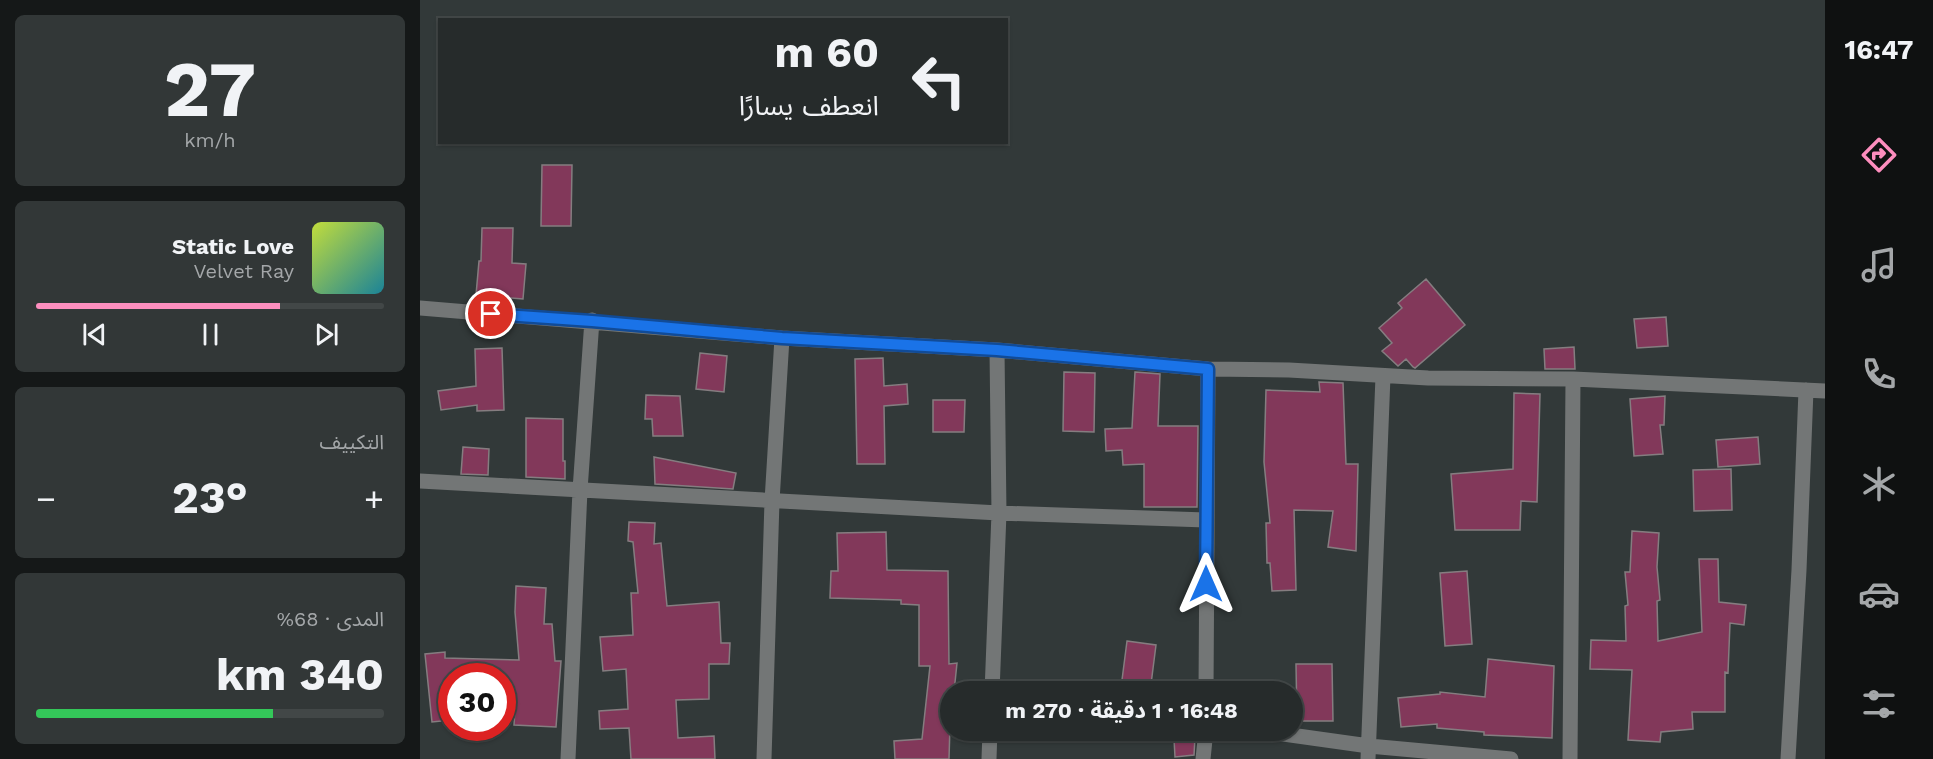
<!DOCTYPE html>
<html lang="ar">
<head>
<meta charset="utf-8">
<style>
	body { margin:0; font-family:"Work Sans","Noto Sans Arabic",sans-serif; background:#323737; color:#f1f3f6; direction:rtl; height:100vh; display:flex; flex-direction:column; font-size:22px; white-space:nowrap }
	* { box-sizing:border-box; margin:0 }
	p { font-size:20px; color:#a4a7a9 }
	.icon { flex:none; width:33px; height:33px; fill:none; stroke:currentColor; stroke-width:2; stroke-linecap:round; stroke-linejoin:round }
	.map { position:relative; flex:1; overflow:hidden; direction:ltr }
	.sheet { display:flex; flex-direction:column; gap:15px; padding:15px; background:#151818; width:420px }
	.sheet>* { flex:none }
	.top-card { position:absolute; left:18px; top:18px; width:570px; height:126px; border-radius:0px; box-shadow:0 2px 4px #0004,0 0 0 2px #424747; direction:rtl; background:#262b2b; color:#f1f3f6; overflow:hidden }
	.speed { position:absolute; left:18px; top:663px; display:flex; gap:12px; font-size:30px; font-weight:700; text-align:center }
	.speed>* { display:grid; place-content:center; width:78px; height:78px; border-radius:50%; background:#262b2b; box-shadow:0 2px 4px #0004,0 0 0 2px #424747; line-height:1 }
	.speed .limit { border:9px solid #d22; background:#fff; color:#111 }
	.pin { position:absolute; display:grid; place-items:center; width:51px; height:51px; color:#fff; margin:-26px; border:3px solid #fff; border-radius:50%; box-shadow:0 2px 6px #0007 }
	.me { position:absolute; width:66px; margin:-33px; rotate:0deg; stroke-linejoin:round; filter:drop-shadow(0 0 4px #0008) }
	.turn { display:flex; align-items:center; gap:21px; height:126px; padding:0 30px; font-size:27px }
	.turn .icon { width:78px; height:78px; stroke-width:2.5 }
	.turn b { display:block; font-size:42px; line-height:51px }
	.big { font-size:45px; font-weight:700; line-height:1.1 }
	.sheet .card { flex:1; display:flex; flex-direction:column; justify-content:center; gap:9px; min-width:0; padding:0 21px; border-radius:9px; background:#323737 }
	.sheet .dial { align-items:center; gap:0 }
	.dial b { font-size:78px; line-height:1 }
	.song { display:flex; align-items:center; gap:18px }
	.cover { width:72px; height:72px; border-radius:9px; background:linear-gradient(135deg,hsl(70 70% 55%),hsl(190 70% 35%)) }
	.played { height:6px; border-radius:3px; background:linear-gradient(90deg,#fd8ebe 70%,#424747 70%) }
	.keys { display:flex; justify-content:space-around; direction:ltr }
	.heat { display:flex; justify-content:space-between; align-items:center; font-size:33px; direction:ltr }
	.charge { height:9px; border-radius:4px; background:linear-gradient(90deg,#34c759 68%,#424747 0) }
	.trip { position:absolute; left:520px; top:681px; width:363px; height:60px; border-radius:30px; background:#262b2b; box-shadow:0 2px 4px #0004,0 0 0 2px #424747; font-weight:700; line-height:60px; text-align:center; direction:rtl }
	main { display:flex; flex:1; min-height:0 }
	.dock { display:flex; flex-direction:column; width:108px; justify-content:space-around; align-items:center; background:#0f1111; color:#a4a7a9 }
	.dock .icon { width:42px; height:42px }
	.dock .active { color:#fd8ebe }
	.dock b { font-size:27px; color:#f1f3f6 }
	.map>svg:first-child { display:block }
	.building { fill:#82385a; stroke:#857d80; stroke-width:1.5 }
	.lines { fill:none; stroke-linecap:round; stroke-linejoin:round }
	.minor { stroke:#737676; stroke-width:15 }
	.route-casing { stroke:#114b97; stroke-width:15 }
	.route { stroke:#1a73e8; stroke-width:10 }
</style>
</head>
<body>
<main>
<nav class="dock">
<b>16:47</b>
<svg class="icon active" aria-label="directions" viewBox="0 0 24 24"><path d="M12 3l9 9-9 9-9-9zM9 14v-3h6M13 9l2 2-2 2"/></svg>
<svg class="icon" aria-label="music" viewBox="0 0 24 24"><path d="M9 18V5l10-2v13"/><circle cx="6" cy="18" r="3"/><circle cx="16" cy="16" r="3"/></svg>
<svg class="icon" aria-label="phone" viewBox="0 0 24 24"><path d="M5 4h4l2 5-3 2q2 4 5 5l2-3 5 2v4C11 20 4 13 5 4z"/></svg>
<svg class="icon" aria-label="climate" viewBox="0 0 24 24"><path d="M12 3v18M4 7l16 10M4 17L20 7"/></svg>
<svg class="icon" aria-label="car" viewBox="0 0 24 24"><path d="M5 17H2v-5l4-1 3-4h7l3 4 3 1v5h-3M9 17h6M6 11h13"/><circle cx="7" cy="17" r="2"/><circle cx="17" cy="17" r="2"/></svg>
<svg class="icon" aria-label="filters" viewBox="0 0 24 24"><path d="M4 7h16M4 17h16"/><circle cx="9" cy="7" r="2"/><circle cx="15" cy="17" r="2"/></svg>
</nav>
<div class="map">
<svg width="1405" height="759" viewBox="0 0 1405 759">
	<rect width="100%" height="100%" fill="#323939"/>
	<path class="building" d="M122,165h30l-1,61h-30z
		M62,228h31l-1,35 14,1 -3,35 -47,-4 3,-34h2z
		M1006,279l39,46 -50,43 -2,-1 -7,-8 -8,7 -16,-15 10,-8 -13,-15 23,-20 -4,-5z
		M1246,317l2,29 -31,2 -3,-29z
		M1154,347l1,22h-30l-1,-20z
		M82,348l2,62 -27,1v-6l-36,5 -3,-19 38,-5 -1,-37z
		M280,353l27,3 -3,36 -28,-3z
		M463,358l1,28 23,-2 1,20 -24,2 1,58h-28l-2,-105z
		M644,372l31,1 -1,59 -31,-1z
		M715,372l25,2 -2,52h40l-1,81h-53v-43l-21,1 -1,-15 -16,1 -1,-22 27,-1z
		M899,382l24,1 3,81h12l-2,87 -28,-4 5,-36 -39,-1 2,80 -24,1 -2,-28h-3l-1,-40h4l-6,-61 2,-72 54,2z
		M1094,393l26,1 -3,108 -16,-1 -1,29h-65l-4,-56 62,-5z
		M226,395l34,1 3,40h-30l-1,-17h-7z
		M1245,396l-1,29h-4l3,29 -29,2 -4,-57z
		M513,400h32l-1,32h-31z
		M106,418l37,1v42h2v18l-39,-2z
		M1338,437l2,27 -42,3 -2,-27z
		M43,447l26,2 -1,26 -27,-1z
		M234,457l82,16 -3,16 -78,-5z
		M1311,469l1,41 -38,1 -1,-41z
		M209,522l26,1 -1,21 7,-1 6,63 52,-4 2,41h9l-1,21h-20v35l-33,1 2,38 36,-2 1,23h-84l-2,-31 -29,1 -1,-18 29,-2 -2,-40 -23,2 -3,-34 33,-2 -2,-42h7l-5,-51 -5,-1z
		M1212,531l27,2 -2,34 3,33 -3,1 1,40 44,-9 -3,-73h19l1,43 27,3 -2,20 -14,-2 -2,50 -3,-1v40h-33l1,17 -32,3 -1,10 -32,-2 4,-70 -42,-1 1,-29 35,1 -1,-35 3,-1 -3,-33h5z
		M466,532l1,38 61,1 1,93 8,-1 -3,29h-3l-2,67h-54l-1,-18 28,-2 8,-73h-11v-61l-18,-1v-4l-71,-2 1,-27h7l-1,-38z
		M1047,571l5,73 -27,2 -5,-73z
		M96,586l30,2 -2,36h8l3,37h6l-5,66 -42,-2 1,-15 -13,-2v-32h-50v20h-4l3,24 -19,2 -7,-68 20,-2v6l74,2 -4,-48z
		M707,641l29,4 -6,47h-21l1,-11 -8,-1z
		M1068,659l66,7 -2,72 -68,-3v-3l-47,-4v-4l-36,3 -3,-29 42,-4v-2l45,5z
		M876,664h36l1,57h-36z
		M775,737l-1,18 -19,2 -1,-18z"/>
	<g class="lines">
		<path class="minor" d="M0,308l362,30 215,12 211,19 81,1 139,8 145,1
			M0,481l579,32 207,7
			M572,692l7,-179 -2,-163
			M786,692l2,-323
			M835,730l114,16 142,13
			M148,759l12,-269 12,-170
			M344,759l8,-258 10,-163
			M569,759l1,-29
			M783,759l3,-29
			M948,759l15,-383
			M1150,759l3,-380 252,12
			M1368,759l11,-189 7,-180"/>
	</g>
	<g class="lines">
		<defs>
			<path id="route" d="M71,314l101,7 190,17 215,12 211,19 -2,215"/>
		</defs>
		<use href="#route" class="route-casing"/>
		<use href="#route" class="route"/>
	</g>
</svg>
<div class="speed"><div class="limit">30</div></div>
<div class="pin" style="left:71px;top:314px;background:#d93025"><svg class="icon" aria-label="arrive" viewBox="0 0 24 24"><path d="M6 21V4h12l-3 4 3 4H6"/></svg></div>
<svg class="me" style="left:786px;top:584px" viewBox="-20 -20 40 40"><path d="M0-17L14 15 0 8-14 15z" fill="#1a73e8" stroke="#fff" stroke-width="4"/></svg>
<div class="trip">16:48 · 1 دقيقة · 270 m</div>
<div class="top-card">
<div class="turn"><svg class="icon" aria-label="left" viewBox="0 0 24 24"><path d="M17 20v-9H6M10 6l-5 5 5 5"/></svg><div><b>60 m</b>انعطف يسارًا</div></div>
</div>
</div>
<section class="sheet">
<div class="card dial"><b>27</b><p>km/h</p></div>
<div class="card">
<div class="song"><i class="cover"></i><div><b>Static Love</b><p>Velvet Ray</p></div></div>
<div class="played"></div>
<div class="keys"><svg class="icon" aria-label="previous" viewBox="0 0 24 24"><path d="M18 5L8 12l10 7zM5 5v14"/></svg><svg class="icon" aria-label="pause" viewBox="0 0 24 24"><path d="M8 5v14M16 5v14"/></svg><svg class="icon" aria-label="next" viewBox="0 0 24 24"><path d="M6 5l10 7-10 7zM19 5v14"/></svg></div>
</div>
<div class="card"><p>التكييف</p>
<div class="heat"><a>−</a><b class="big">23°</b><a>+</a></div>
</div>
<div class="card"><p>المدى · 68%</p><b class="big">340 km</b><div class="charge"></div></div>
</section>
</main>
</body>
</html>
